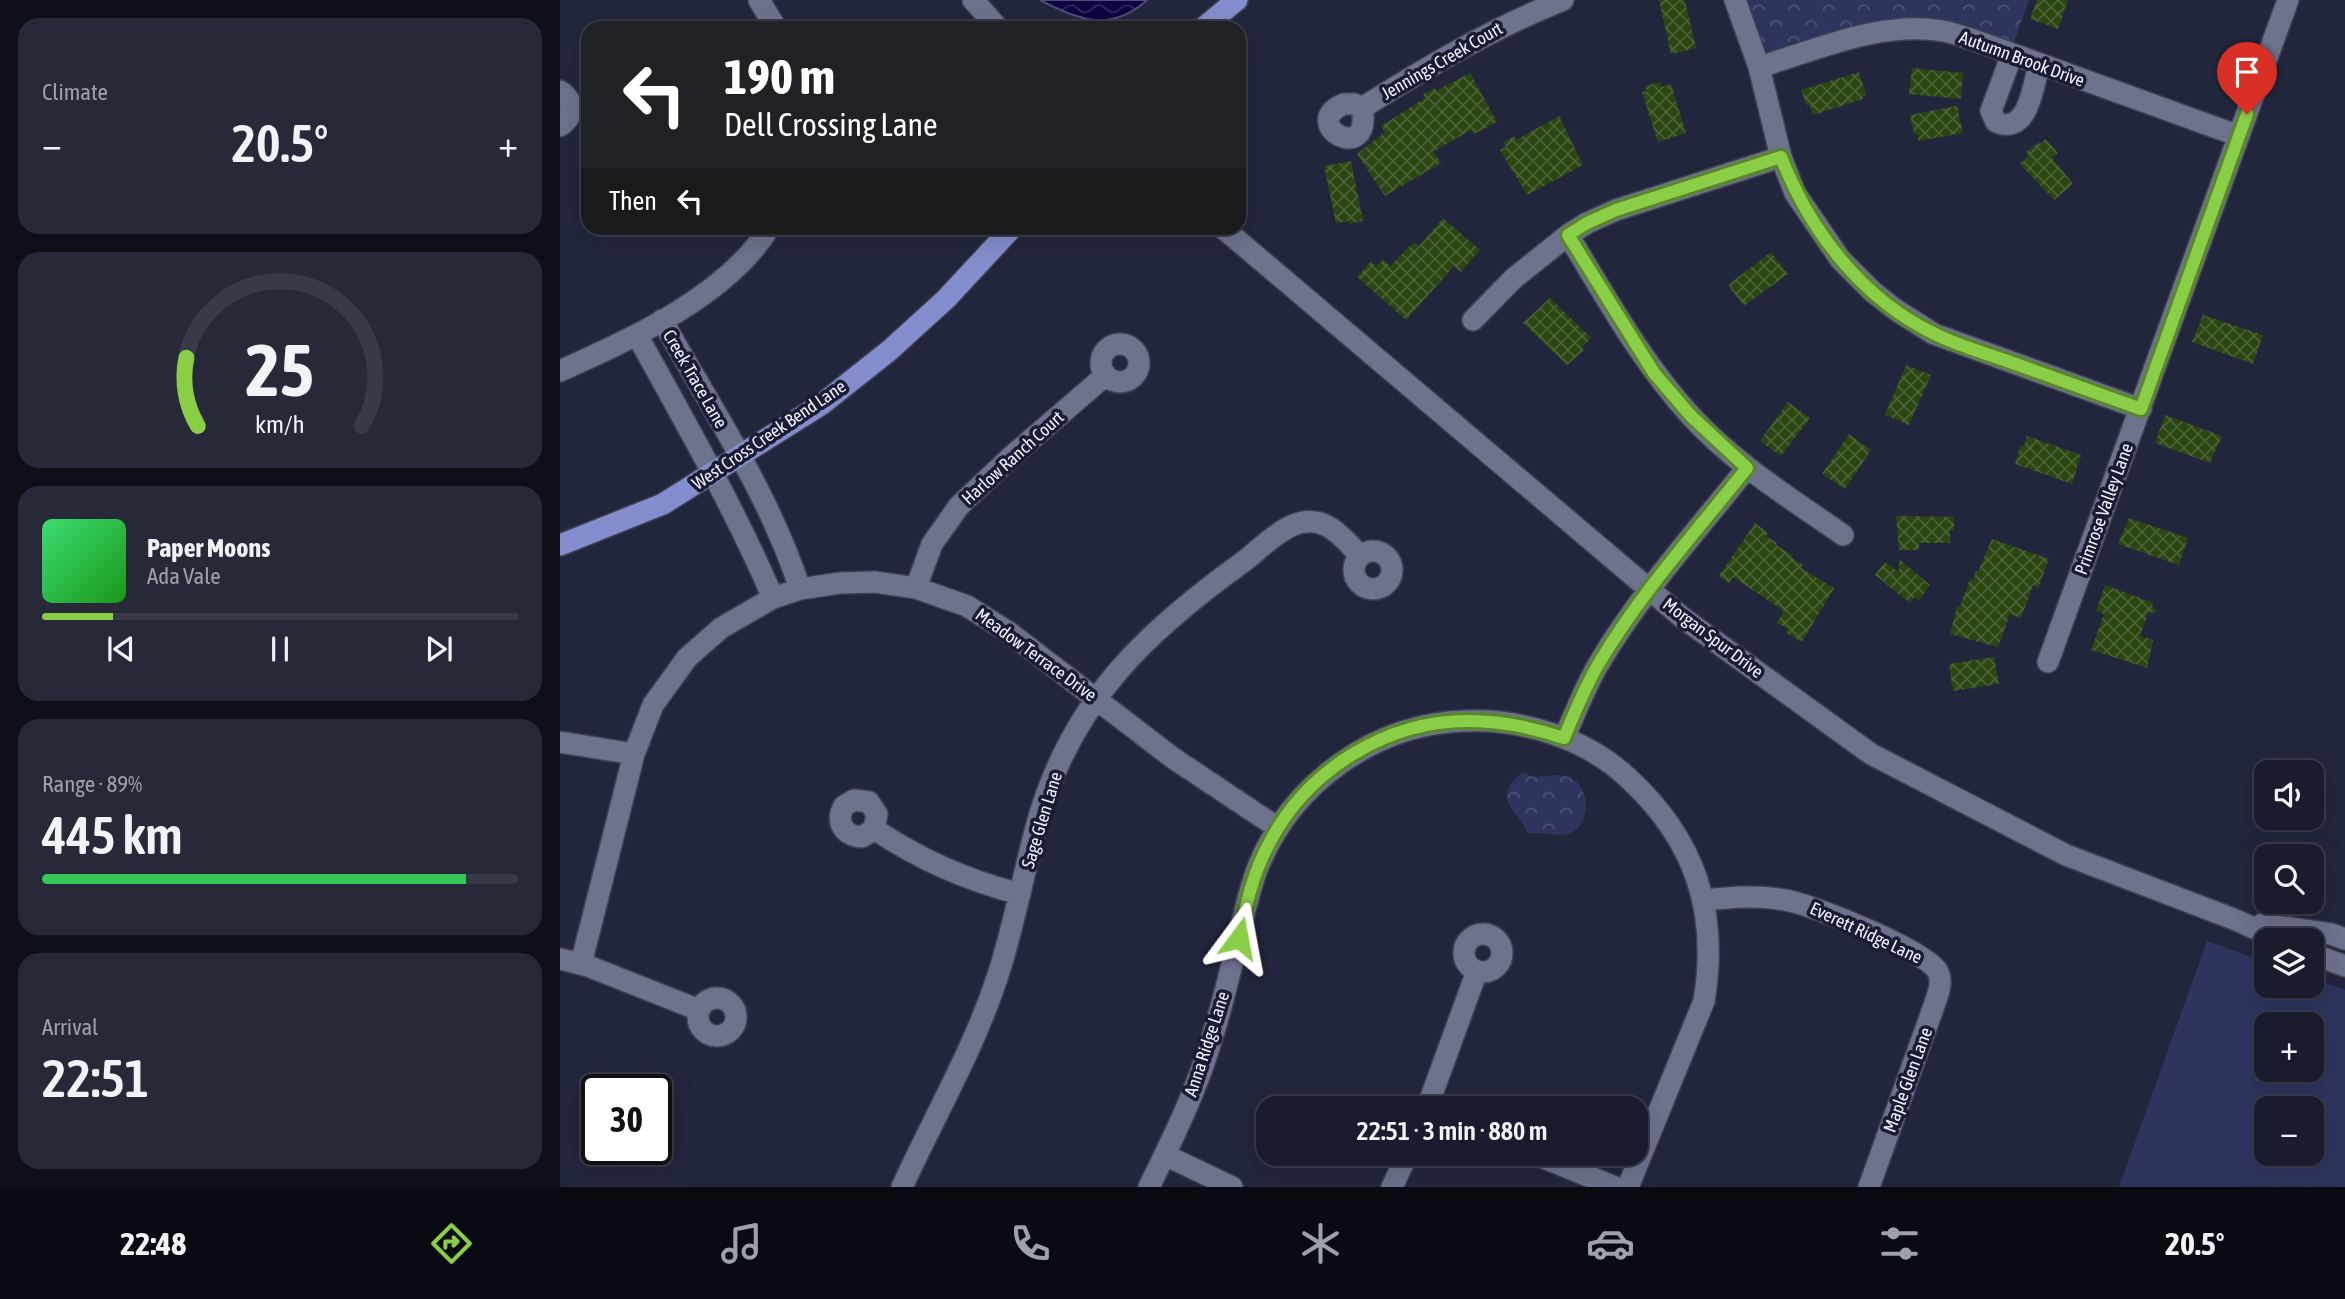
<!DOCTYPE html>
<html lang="en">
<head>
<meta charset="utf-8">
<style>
	body { margin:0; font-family:"Asap Condensed",sans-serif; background:#272939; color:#f1f3f6; height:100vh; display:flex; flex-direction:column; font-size:26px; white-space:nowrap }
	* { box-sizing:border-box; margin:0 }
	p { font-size:23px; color:#9fa1aa }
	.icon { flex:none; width:38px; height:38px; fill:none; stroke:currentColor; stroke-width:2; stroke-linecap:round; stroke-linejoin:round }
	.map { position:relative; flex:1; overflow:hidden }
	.sheet { display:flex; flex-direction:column; gap:18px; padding:18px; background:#0e0f19; width:560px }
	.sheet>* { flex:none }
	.hud { position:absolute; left:21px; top:21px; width:665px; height:214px; border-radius:21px; box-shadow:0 7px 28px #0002,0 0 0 2px #383a49; background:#202124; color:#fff; overflow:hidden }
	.buttons { position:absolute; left:1694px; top:760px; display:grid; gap:14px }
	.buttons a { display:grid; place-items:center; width:70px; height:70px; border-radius:14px; background:#1a1c2d; box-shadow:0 7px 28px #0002,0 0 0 2px #383a49; font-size:35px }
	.speed { position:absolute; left:21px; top:1074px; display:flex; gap:14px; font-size:35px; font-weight:700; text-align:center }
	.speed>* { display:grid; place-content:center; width:91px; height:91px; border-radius:50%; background:#1a1c2d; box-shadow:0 7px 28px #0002,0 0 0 2px #383a49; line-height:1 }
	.speed .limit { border:4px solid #111; border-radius:10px; background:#fff; color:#111 }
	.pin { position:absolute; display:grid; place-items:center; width:60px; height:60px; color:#fff; margin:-72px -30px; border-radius:50% 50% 50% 0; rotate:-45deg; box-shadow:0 0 7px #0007 }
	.pin .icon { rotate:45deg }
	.me { position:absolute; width:77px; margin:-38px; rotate:13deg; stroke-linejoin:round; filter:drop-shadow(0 0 5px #0008) }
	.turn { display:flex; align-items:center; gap:24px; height:147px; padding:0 28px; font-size:32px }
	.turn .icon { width:91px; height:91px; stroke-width:2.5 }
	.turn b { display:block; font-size:49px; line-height:60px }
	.then { display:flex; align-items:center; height:66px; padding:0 28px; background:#0003; gap:14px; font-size:26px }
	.big { font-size:52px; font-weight:600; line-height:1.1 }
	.sheet .widget { flex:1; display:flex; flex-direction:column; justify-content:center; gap:10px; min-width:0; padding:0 24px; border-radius:21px; background:#272939 }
	.sheet .dial { align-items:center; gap:0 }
	.dial svg { height:182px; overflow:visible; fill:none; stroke:#383a49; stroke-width:7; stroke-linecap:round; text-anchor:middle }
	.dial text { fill:#f1f3f6; stroke:none }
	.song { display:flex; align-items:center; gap:21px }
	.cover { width:84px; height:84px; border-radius:10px; background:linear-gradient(135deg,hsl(140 70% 55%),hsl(120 70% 35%)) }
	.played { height:7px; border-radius:4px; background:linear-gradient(90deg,#8ace47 15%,#383a49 15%) }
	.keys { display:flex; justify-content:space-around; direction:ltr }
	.heat { display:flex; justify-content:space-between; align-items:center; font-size:38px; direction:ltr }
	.charge { height:10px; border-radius:5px; background:linear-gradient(90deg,#34c759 89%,#383a49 0) }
	.trip { position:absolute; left:696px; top:1096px; width:392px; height:70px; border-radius:21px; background:#1a1c2d; box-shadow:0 7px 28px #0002,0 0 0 2px #383a49; font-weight:600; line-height:70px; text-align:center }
	.dock { display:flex; height:112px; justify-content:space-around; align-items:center; background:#0a0b12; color:#9fa1aa }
	.dock .icon { width:49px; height:49px }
	.dock .on { color:#8ace47 }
	.dock b { font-size:32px; color:#f1f3f6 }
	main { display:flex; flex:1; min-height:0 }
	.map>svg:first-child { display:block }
	.grass { fill:#2e345d; fill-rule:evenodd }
	.park { fill:url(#park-crowns) }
	.water { fill:url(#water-waves); stroke:#504c7a; stroke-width:2 }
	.building { fill:url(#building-cross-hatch) }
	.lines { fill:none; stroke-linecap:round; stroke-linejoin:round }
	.minor-casing { stroke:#3e4053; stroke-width:24 }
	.major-casing { stroke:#3e4053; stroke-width:24 }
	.minor { stroke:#6d728d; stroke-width:21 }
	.major { stroke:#848ece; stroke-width:21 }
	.route-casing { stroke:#5a862e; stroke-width:18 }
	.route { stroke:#8ace47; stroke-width:12 }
	.labels { text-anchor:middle; stroke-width:7; stroke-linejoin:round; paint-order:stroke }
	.street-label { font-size:18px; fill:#eef1fd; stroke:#191c32 }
</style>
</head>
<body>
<main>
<section class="sheet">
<div class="widget"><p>Climate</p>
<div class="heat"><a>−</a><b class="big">20.5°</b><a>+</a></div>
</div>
<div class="widget dial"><svg viewBox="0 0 100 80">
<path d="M14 69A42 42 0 1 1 86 69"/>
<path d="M14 69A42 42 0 0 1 9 39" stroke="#8ace47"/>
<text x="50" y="56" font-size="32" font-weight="700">25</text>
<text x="50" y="72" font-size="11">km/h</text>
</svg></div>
<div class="widget">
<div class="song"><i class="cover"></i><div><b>Paper Moons</b><p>Ada Vale</p></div></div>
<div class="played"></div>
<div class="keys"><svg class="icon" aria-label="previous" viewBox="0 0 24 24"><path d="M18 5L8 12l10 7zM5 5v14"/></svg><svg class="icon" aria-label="pause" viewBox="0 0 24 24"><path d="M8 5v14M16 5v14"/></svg><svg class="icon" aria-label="next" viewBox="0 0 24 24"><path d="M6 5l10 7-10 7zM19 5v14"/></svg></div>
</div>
<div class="widget"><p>Range · 89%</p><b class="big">445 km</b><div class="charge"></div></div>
<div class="widget"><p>Arrival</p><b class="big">22:51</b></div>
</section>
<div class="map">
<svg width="1785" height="1187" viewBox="0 0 1785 1187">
	<defs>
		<pattern id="park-crowns" width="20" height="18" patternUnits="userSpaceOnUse" patternTransform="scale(1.75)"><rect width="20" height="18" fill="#2e345d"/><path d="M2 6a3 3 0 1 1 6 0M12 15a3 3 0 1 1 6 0" fill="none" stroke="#4d5275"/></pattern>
		<pattern id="water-waves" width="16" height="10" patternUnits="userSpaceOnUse" patternTransform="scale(1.75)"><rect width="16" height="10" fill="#0d0642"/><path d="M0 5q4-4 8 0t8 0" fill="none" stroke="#312b5e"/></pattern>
		<pattern id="building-cross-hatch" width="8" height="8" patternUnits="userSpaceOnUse" patternTransform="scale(1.75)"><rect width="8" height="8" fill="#2b4611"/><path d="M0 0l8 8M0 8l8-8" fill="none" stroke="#4a6135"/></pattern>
	</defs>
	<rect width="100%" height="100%" fill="#22263c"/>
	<path class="grass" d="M1647,941l59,21v23h46v-7l33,12v197h-226zM1706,1024h46v45h-46zM1706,1108h46v45h-46z"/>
	<path class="park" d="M1184,0h285l-16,45 -49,-16 -193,23 -9,-3z
		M963,772c18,14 42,-10 59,17 3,6 5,14 4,21 -9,38 -35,20 -58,23 -13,-26 -38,-35 -5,-61z"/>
	<path class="water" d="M480,0h107c-36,33 -69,20 -107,0z"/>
	<path class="building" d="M1099,0h26l11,48 -25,6z
		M1477,0h31l-10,29 -28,-10z
		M1352,68l51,5 -2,26 -52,-5z
		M1299,72l7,23 -4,1 1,3 -50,16 -3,-10 -3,1 -6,-16z
		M910,73l27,49 -23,12 -3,-4 -38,22 8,11 -56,33 -28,-42 28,-22 -4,-6 44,-28 -2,-4 12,-6 1,3z
		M1100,82l1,5 10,-3 15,49 -28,9 -16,-50 5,-1 -2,-5z
		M1397,106l6,27 -44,8 -2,-7h-3l-4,-19z
		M999,116l24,49 -56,30 -27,-45 6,-3 -3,-4 11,-7 2,4z
		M1486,139l12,14 -6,5 21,26 -19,16 -34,-36 9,-8 -3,-4 13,-10 1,2z
		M791,161l12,60 -14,3v-3l-13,2 -12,-57z
		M883,218l37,32 -19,22 -7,-6 -48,54 -49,-43 14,-16 5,6 7,-8 7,7 24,-24 5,4z
		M1211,252l17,22 -44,32 -16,-21z
		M990,298l41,40 -9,10 2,2 -17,15 -44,-42z
		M1643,315l60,20 -10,29 -61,-22z
		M1346,365l25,10 -22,50 -24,-10z
		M1228,402l22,16 -29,38 -21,-15z
		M1605,415l57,21 -12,27 -55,-20z
		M1289,434l22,16 -26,39 -23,-15z
		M1467,436l54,19 -9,29 -57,-20 6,-19 3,1z
		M1336,516l58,1v13h-4v13h-31v7h-20z
		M1569,518l59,20 -9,27 -61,-21z
		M1195,523l13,10 -2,3 11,7 -1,2 17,11 -1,2 11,7 -2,3 33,20 -32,54 -16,-9 2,-4 -11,-6 7,-12 -51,-34 -4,6 -10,-7z
		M1432,539l57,20 -11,29 -5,-3 -12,33 -11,-4 -12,33 -48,-13 7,-28 3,1 10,-28 3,1 3,-9 2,1z
		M1339,559l31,26 -11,15 -5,-3 -4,6 -35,-28 10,-13 14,10z
		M1545,585l48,18 -1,3 5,6 -9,1 -8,23 13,4 -6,28 -56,-18 13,-36 -8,-3z
		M1434,657l5,27 -46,7 -4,-27z"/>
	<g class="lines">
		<defs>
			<path id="minor" d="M199,0l17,28
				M413,0l25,28
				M1175,0l24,67 22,90 14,36 45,66 33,33 23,18 38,24 207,75
				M1452,54l-21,57 5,11c32,14 37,-35 43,-57
				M1199,67c57,-17 123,-47 184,-36 10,2 21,6 31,9l265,96
				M0,91c15,10 14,26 0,35
				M784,104h10l8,4c11,59 -65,16 -18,-4z
				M802,108c65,-41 129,-79 201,-108
				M663,228l460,390 188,136 195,101 170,65 44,20
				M1008,235c38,62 74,128 123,181 44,48 99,82 152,119
				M102,320c49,88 107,173 138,269
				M913,320l40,-41 55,-44 19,-12 29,-13 165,-53
				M77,335c48,87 97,172 136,263
				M541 363a19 19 0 1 1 38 0a19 19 0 1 1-38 0Z
				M0,371c71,-32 167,-75 209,-143
				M794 570a19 19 0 1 1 38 0a19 19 0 1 1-38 0Z
				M356,588l16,-44 27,-38 53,-50 94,-81
				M1488,662l240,-662
				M1004,738c11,-24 20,-49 34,-73 41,-70 98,-133 149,-197
				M0,742l74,12
				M314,829l3,-15 -8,-12 -15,-2 -10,6c-9,16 0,30 18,31l12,-8c47,31 92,51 146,65
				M1145,900c27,-3 53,-5 80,0 26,4 143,51 153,72 5,11 0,21 -3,31l-66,184
				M1702,924l69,10 14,5
				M904 953a19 19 0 1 1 38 0a19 19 0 1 1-38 0Z
				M1752,954l33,12
				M0,959l28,7 111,44
				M21,964l53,-210 19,-49 34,-47 34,-30 52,-30 27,-9 40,-6 35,-1 41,6 51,18 43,27 163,125 105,70
				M138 1017a19 19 0 1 1 38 0a19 19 0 1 1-38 0Z
				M867,1108l50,-137
				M972,1153l83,34
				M605,1155l67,32
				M342,1187c32,-70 72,-138 96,-212 17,-52 26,-106 41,-158 35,-118 108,-186 204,-255 24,-18 53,-54 86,-35 12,7 22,19 31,29
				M589,1187c23,-47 47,-95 62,-146 11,-34 19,-68 27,-102 6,-24 11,-49 20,-72 34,-84 117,-144 208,-146 57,-2 119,17 161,56 68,62 92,134 77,224l-76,186
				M832,1187l16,-34"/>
			<path id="major" d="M643,28l34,-28
				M0,545l103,-41 159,-100 68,-54 56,-51 66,-71"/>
		</defs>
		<use href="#minor" class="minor-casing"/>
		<use href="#major" class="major-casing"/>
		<use href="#minor" class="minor"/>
		<use href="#major" class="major"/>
	</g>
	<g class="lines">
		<defs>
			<path id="route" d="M679,938c7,-33 14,-66 31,-96 38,-73 118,-122 200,-121 33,0 64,7 94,17 10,-24 20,-49 34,-73 41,-70 98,-133 149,-197l-56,-52 -37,-43 -86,-138 19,-12 29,-13 165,-53c29,74 81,142 154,177 24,12 50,19 75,28 44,16 87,31 131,47l106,-295"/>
		</defs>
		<use href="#route" class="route-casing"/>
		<use href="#route" class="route"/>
	</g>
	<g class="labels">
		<g class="street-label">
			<text transform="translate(1462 59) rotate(20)" y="6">Autumn Brook Drive</text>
			<text transform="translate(882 61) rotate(-30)" y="6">Jennings Creek Court</text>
			<text transform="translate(135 379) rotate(60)" y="6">Creek Trace Lane</text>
			<text transform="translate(209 435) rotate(-34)" y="6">West Cross Creek Bend Lane</text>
			<text transform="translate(453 458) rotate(-42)" y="6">Harlow Ranch Court</text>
			<text transform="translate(1544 509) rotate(-70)" y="6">Primrose Valley Lane</text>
			<text transform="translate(1153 638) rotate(37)" y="6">Morgan Spur Drive</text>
			<text transform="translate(476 655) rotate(36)" y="6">Meadow Terrace Drive</text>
			<text transform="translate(482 820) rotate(-73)" y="6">Sage Glen Lane</text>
			<text transform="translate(1306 933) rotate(25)" y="6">Everett Ridge Lane</text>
			<text transform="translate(647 1044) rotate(-72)" y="6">Anna Ridge Lane</text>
			<text transform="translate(1348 1080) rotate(-70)" y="6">Maple Glen Lane</text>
		</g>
	</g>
</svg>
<div class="buttons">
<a><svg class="icon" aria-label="sound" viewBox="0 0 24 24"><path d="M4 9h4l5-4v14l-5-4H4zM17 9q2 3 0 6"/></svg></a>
<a><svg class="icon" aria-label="search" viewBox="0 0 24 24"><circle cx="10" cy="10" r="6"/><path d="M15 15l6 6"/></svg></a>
<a><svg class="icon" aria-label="layers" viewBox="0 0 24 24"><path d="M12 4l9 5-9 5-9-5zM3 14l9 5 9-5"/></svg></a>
<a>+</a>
<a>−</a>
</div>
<div class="speed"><div class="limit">30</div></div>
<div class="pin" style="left:1687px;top:114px;background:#d93025"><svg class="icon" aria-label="arrive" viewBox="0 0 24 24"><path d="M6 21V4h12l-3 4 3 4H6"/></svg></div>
<svg class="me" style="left:679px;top:938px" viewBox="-20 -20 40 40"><path d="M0-17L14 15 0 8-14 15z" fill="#8ace47" stroke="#fff" stroke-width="4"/></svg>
<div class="trip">22:51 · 3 min · 880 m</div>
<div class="hud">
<div class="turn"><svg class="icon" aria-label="left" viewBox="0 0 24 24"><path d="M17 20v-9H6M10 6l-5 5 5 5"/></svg><div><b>190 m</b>Dell Crossing Lane</div></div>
<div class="then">Then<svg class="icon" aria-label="left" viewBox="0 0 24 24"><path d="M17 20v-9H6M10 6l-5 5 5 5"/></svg></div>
</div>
</div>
</main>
<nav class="dock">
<b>22:48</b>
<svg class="icon on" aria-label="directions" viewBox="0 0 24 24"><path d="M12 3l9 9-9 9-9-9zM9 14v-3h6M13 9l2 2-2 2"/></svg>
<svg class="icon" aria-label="music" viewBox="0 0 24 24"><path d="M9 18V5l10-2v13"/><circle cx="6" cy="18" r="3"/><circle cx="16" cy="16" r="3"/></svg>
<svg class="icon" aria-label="phone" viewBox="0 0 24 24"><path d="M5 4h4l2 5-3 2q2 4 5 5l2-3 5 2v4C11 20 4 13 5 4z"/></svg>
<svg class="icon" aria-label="climate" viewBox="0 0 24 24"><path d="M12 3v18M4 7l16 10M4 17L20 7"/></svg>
<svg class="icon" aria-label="car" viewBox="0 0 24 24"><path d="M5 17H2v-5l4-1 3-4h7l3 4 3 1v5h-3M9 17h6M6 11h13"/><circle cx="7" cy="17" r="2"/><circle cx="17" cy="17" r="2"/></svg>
<svg class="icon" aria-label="filters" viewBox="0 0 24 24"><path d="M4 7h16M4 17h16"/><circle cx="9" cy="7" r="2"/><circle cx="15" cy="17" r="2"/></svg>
<b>20.5°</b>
</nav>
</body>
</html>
